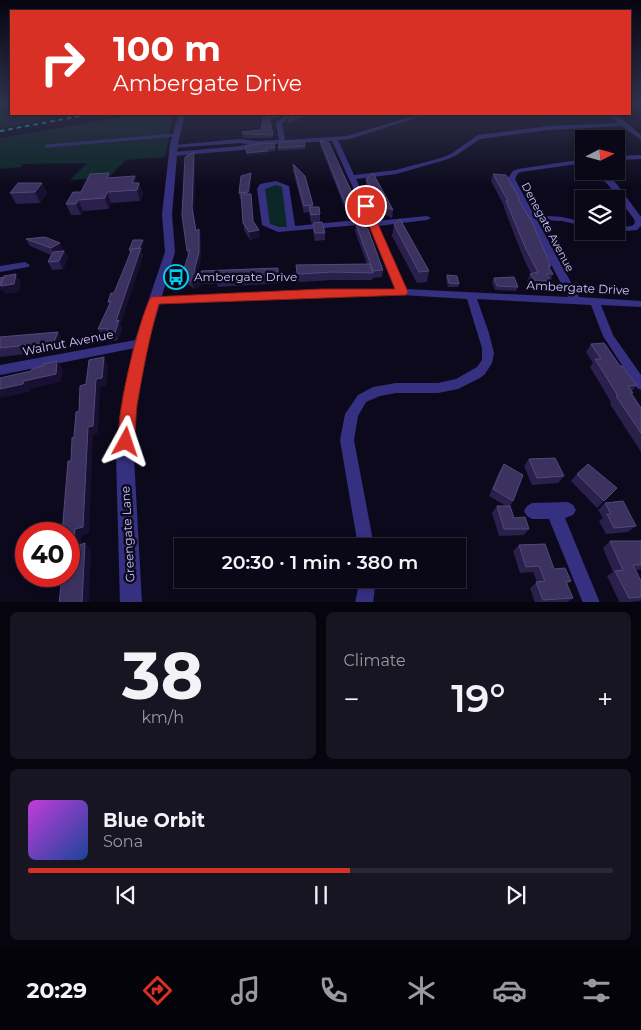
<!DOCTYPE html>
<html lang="en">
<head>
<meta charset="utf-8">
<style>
	body { margin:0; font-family:Montserrat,sans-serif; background:#181523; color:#f1f3f6; height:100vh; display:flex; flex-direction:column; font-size:19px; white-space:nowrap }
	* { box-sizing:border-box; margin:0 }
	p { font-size:16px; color:#9999a1 }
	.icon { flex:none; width:28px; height:28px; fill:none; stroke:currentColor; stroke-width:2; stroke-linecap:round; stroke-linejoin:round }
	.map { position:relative; height:602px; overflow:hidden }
	.panel { display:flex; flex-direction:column; gap:10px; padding:10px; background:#06040c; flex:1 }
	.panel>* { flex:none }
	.banner { position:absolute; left:10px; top:10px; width:621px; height:105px; border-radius:0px; box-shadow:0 2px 8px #0003,0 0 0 1px #2a2835; background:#d93025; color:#fff; overflow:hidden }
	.needle { width:32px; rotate:84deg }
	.fabs { position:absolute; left:575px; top:130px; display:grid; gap:10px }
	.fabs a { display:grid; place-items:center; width:50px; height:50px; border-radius:0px; background:#0a0716; box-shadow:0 2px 8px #0003,0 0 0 1px #2a2835; font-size:25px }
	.speed { position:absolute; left:15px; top:522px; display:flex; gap:10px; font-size:25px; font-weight:700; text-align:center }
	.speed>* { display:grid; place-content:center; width:65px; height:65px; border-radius:50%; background:#0a0716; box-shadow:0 2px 8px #0003,0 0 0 1px #2a2835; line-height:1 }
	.speed .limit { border:8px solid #d22; background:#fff; color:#111 }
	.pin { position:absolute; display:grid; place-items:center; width:42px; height:42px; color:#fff; margin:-21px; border:2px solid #fff; border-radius:50%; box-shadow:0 1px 5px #0007 }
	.me { position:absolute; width:55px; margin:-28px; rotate:5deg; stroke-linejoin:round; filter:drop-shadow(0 0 4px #0008) }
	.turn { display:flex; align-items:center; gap:18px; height:105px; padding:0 20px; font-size:22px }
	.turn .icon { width:65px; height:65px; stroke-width:2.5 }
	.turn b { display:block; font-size:35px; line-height:42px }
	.big { font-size:38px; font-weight:600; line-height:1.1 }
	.panel .widget { flex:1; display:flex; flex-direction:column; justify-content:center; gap:8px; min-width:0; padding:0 18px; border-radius:8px; background:#181523 }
	.panel .dial { align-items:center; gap:0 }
	.dial b { font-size:65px; line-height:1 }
	.song { display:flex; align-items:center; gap:15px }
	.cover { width:60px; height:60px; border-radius:8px; background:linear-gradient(135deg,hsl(290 70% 55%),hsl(220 70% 35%)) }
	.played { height:5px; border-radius:2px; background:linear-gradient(90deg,#d93025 55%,#2a2835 55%) }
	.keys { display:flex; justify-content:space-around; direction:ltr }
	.heat { display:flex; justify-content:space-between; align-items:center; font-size:28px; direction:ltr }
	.panel .tiles { flex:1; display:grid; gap:10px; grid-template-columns:1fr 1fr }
	.widget:last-child { grid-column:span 2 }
	.trip { position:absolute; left:174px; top:538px; width:292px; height:50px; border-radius:0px; background:#0a0716; box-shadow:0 2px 8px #0003,0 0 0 1px #2a2835; font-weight:600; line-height:50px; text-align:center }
	.tabs { display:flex; height:80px; justify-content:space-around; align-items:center; background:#040309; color:#9999a1 }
	.tabs .icon { width:35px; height:35px }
	.tabs .on { color:#d93025 }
	.tabs b { font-size:22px; color:#f1f3f6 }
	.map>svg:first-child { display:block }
	.green { fill:#0c2727 }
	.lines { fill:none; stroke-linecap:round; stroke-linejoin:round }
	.service { stroke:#363080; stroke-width:3 }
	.minor { fill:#363080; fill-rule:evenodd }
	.tertiary { fill:#363080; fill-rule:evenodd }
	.rail { stroke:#00cff0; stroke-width:2; stroke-dasharray:4.5 4; stroke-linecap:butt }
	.wall { fill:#2a204c }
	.shaded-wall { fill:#171031 }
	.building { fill:#3c3260; stroke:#534979 }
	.route { fill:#d93025; stroke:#8d1f18 }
	.labels { text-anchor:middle; stroke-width:5; stroke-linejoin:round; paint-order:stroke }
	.far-street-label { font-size:11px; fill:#cec5ff; stroke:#0d091d }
	.poi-label { font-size:12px; fill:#cec5ff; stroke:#0d091d; text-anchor:start }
	.street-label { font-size:12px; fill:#cec5ff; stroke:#0d091d }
</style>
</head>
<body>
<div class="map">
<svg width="641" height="603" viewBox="0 0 641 603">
	<rect width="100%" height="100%" fill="#0d091d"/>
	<path class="green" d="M0,103h11v11h61l-72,15z
		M138,114h35l-8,43 -39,3 -18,18 -38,2 17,-17 -64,1 -2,3 -21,2v-31z
		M282,184l9,44h-21l-7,-42z"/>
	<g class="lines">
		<path class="service" d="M47,146l129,-11"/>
		<path class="minor" d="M287,114h6l-11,9 3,17 62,-4 73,-22h8l-78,25 -12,1 16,35 42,-5 45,-12 10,-4 27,-19 71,-9 69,-3 -10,-9c12,0 24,14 33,21v5l-19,-14 -73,4 -69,9 -25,17 -10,4 -49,14 -40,5 20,42 51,-5 4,2 -4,2 -49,6 28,63 162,8 -61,-118 6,-8 5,-2 66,-10v4l-63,9 -3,1 -3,6 19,36 28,2 22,5v4l-22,-5 -25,-1 42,77 62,4v6l-40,-2 12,30 28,40v15l-4,-2 -34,-52 -12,-31 -114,-6 12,34 5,20 -2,10 -7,11 -5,4 -22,11 -20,4h-42l-16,3 -14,6 -8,14 -4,24 20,106h-16l-18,-106 5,-26 13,-19 15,-8 23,-4h42l18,-4 21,-12 5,-7v-12l-15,-49 -65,-4 -80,1 -167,7 -5,-3 5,-3 167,-7 74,-1 -27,-65 -91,8 -16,-7 -5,-36 3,-5 16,-3 13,5 6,40 72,-7 -35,-78 -75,4 -15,5 -69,6 -3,-2 3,-2 68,-6 7,-2 -8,-1 -68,5v-2l2,-1 66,-6 17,2 22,-1 -3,-17zM276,185l6,2 5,40h-8l-9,-3 -5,-35z
			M641,155v4l-25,1v-4z
			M595,171h7l14,12 25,34v9l-4,4 -24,2 3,-1v-4l16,-1 3,-3 -1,-4 -24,-32z
			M25,262l5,3 -2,2 -28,5v-6z
			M141,339l4,1 2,3 -2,3 -145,29v-10z
			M568,502l5,3 3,5 -3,5 -8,3 35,85h-17l-34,-84h-17l-5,-3 -3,-5 3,-5 5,-3z
			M360,579h16l-3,24h-18z"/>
		<path class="tertiary" d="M179,114h6l-7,30 -6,70 3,38 -27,91 -12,70 -2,44 8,146h-22l-4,-146 4,-44 14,-70 31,-91 -3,-38 8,-70z"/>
		<path class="rail" d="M0,131l91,-17"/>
	</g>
	<path class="wall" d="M251,114h34l-8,6h-7l3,18h-30l-1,-6 19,-2 2,-13z
		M320,140l37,67v5l-8,7 -29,-74z
		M305,146v3l-27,2v-3z
		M245,147l30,1 1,3 -9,1v2l-20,2z
		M195,158l-1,56 2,17 5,4v24l-4,14 4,3 77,-8 1,15 -61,4 -1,-3h-14l-9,5 -10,-8 -2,-6 6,-19 -1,-5z
		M293,164l20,41v2l7,7v8l-9,1 -2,-11 -5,1 -11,-42z
		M251,173v6l-1,15 3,27 7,16 -10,3 -6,-10 -2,-31h-2l-1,-6z
		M493,174l27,25 -1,2 32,65 -1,3 3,5 -2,5 1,2 -3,8h-17l-5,-7 3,-8h1l-8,-17 -19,-49v-2l-13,-25z
		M135,176l2,7h2l4,11 -3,7 -29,2 -2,6 -26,2 -2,4h-10l-5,-11 15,-12 30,-14z
		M366,179l27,31 -1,8 -13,-6 -9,-16 -4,-10z
		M42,183l5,10 -7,10 -24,1 -6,-11z
		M313,223l12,10v7l-10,1 -2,-10z
		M356,224l27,46 -1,7 -9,1 -1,2h-40l-31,2 -4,-1 -1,-16 71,-1 -12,-33z
		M394,225l35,46 -2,11 -10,1 -25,-47z
		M26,239l38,11 4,8 -5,11 -11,1 -4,-8 3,-7 -21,-9z
		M144,243l-3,7 2,6 -23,69 2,3 -4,12 -8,1 -2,-5 -6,1 -4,-8 12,-23 -2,-4 6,-9 16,-39 -1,-4z
		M447,275l12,9 -1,3h-10l-2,-8z
		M494,278l24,9 -2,4 -21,-1 -3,-8z
		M58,332l4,8 -3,10 -59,7v-20z
		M591,344l29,22 17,19 -5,6 1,2 -1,1 9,14v44l-31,-48 1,-2 -21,-35 3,-4 -7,-11z
		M529,459l35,17 -6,7 -26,2 -8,-19z
		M504,464l9,37 -3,5 4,12 15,11 -5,6 -25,1 -7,-23 5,-7h9l-17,-10 10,-24z
		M577,474l40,14 -20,20 -26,-27z
		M605,503l31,23 -8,6 -22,2 -7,-13 4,-3 -5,-8z
		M610,541h31v28l-2,1h-4l6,11v19l-1,1 -20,2 -13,-27 6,-4 -10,-24z
		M519,545l35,24 17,12 -4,3 6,14 -7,5h-31l-5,-15 7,-6 -4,-10 -13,1 -7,-22z"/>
	<path class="shaded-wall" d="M281,114h4l-8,6h-7l-1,-3z
		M306,114h8l-26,11v-3z
		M267,151v3l-20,2v-3z
		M194,152l1,6 -1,56 3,23 -5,-29z
		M251,173v6l-2,20 -1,-7z
		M135,176l3,10 1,-3 4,11 -3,7 -3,-11 -5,-7z
		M42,183l5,10 -7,10 -5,-11z
		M107,192l4,11 -2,6 -4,-11z
		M78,200l5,11 -2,4 -5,-11z
		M357,207v5l-8,7v-6z
		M199,229l2,6v24l-5,19 -2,-7z
		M259,230l1,7 -10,3 -1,-8z
		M143,240l1,3 -3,7 2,6 -23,69 2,3 -4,12 -3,-7 1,-12 23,-71z
		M60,243l4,7 -9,6 -4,-8z
		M64,251l4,7 -5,11 -4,-8z
		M16,274l5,8 -2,10 -13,2 -3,-4h-3v-4z
		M201,277l2,7 -9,5 -2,-7z
		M58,332l4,8 -3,10 -5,-8z
		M104,357l4,8 -2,21 -6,1 -2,46 -5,2 -4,98 -7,2 -2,18 -7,-6 15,-120 8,-48z
		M57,361l6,8 -2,13 -31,7 -1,3 -29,6v-9l24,-8z
		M85,543l6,6 -2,54h-7z"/>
	<path class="building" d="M262,114h19l-4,3h-8l4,18 -30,-1 -1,-2 19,-2 3,-16z
		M292,114h14l-18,8z
		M320,140l9,3 25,54 3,10 -8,6z
		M304,141l1,5 -27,2 2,-6z
		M274,143l1,5h-9l1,3 -20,2 -2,-6 12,-3z
		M194,152l-2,56 4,23 3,-2v24l-5,18 7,5v-5l77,-3v8l-62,5 1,-3 -16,-1 -9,5 -10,-7 8,-25 -3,1 -5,-36 3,-58z
		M293,164l12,12 8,29 -9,1z
		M109,173l-2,5 28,-2 -3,7h7l-2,7 -30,2 -2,6 -27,2 -2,4h-10l7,-12h8l9,-18z
		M251,173l-3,19 -9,1 2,-17z
		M373,173l20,37 -13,-5 -9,-16 -5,-10z
		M493,174l13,1 14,24h-2l14,23 19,44h-3l5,8h-7l6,7h-16l-6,-7 8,-2 -12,-23 -20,-48h2z
		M18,183h24l-7,9 -25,1z
		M241,194h10l2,27 6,9 -10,2 -6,-9z
		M309,207h10l1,7 -9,1z
		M400,219l29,52 -10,1 -25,-47z
		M322,222l3,11h-10l-2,-10z
		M356,224l12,5 15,41 -10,1z
		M45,237l15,6 -9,5 -25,-9z
		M133,240h10l-4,8 -7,1v1h-3z
		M141,248l-25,73 3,-1 -4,13 -9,1 2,-6 -10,1 13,-28 -3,1 3,-9h3l18,-44z
		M64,251l-5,10 -11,1 5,-10z
		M370,264l3,9 -41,-1 -31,2 -4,-1 -1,-8z
		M16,274l-2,10 -13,2 3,-10z
		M447,275l10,1 2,8 -10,-1z
		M3,277l-3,9v-8z
		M514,277l4,10 -21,-1 -3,-8z
		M58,332l-4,10 -54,6v-11z
		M604,343l16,23h2l15,19 -9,1 5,7h-2l10,15v25l-25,-37h2l-23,-37h6l-10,-15z
		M104,357l-2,21 -6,1 -3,47 -5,1 -5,100 -8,2 -2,18 12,-4 -3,60h-23l3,-27h7v-42h-7l6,-73h3l1,-23 2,-1 2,-25 3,-1 1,-25 6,-2 3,-24z
		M57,361l-1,13 -32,7 -1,3 -23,5v-11l31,-7 1,-2 11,-3v-2z
		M555,458l9,18 -27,2 -8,-19z
		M504,464l19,11 -10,26 -20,-12z
		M588,464l29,24 -13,13 -27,-27z
		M623,501l13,25 -22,2 -7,-14h4l-6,-11z
		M497,506h13l4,12 11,-1 4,12h-25z
		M610,541h31v24h-8l8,16v16l-12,1 -14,-27 8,-1z
		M545,544l9,25 11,-1 6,13 -5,1 7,16 -30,2 -7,-18 9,-1 -6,-15 -13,1 -7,-22z"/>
	<linearGradient id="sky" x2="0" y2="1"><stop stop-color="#070510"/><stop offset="0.55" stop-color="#2f324c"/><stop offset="1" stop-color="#2f324c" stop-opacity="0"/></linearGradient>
	<rect width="641" height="187" fill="url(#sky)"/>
	<path class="route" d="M362,204l8,2 38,86 -2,3 -247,9c-10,33 -16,67 -22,101 -2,14 0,30 -6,42l-5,2 -6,-2c-8,-19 19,-130 31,-150l171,-8h73l-34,-83z"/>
	<defs>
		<symbol id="bus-ring" viewBox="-11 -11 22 22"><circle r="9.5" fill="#0d091d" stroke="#00cff0" stroke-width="1.5"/><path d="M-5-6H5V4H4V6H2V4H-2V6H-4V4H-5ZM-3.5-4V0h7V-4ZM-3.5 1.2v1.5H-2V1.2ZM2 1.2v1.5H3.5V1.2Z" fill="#00cff0"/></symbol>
	</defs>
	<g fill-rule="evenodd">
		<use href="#bus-ring" x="162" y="263" width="28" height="28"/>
	</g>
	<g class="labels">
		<g class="far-street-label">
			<text transform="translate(548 227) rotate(62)" y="4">Denegate Avenue</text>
		</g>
		<g class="poi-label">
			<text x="194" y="281">Ambergate Drive</text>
		</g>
		<g class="street-label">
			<text transform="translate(578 288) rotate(3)" y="4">Ambergate Drive</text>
			<text transform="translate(68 343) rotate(-11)" y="4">Walnut Avenue</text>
			<text transform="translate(128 534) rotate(-93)" y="4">Greengate Lane</text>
		</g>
	</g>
</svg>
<div class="fabs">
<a><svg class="needle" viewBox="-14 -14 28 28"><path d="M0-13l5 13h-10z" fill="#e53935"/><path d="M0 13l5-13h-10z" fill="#9999a1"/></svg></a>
<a><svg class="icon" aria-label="layers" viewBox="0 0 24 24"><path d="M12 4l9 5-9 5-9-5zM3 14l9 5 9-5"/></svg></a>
</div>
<div class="speed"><div class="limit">40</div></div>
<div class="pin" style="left:366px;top:206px;background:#d93025"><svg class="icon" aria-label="arrive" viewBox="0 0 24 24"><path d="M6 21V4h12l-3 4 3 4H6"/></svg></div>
<svg class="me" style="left:126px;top:442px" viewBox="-20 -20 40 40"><path d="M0-17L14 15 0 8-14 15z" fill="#d93025" stroke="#fff" stroke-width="4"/></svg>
<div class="trip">20:30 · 1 min · 380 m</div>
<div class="banner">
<div class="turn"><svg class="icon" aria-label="right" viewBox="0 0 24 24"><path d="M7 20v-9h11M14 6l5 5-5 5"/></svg><div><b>100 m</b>Ambergate Drive</div></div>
</div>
</div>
<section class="panel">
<div class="tiles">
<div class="widget dial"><b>38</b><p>km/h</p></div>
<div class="widget"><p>Climate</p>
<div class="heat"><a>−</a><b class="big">19°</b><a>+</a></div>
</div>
<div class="widget">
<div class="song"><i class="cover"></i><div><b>Blue Orbit</b><p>Sona</p></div></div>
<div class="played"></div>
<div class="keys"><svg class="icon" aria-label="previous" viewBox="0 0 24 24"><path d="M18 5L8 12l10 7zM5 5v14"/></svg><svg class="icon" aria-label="pause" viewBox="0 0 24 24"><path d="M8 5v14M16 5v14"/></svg><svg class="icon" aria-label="next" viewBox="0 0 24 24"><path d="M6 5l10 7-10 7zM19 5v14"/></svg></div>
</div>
</div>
</section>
<nav class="tabs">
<b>20:29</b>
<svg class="icon on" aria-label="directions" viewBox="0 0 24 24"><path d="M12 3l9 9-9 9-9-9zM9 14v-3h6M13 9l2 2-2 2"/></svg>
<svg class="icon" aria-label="music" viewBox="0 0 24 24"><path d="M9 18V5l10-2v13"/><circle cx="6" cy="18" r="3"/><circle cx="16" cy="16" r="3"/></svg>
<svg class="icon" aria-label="phone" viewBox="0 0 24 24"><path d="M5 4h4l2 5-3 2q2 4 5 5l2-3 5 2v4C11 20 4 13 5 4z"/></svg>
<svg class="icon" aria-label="climate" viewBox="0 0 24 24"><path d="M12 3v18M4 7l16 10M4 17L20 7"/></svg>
<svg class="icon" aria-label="car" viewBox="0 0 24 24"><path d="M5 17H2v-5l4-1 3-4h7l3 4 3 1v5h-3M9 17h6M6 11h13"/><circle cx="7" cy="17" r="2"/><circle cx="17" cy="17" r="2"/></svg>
<svg class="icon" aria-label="filters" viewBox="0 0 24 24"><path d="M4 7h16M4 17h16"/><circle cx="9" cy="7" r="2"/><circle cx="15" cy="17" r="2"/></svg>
</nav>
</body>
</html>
